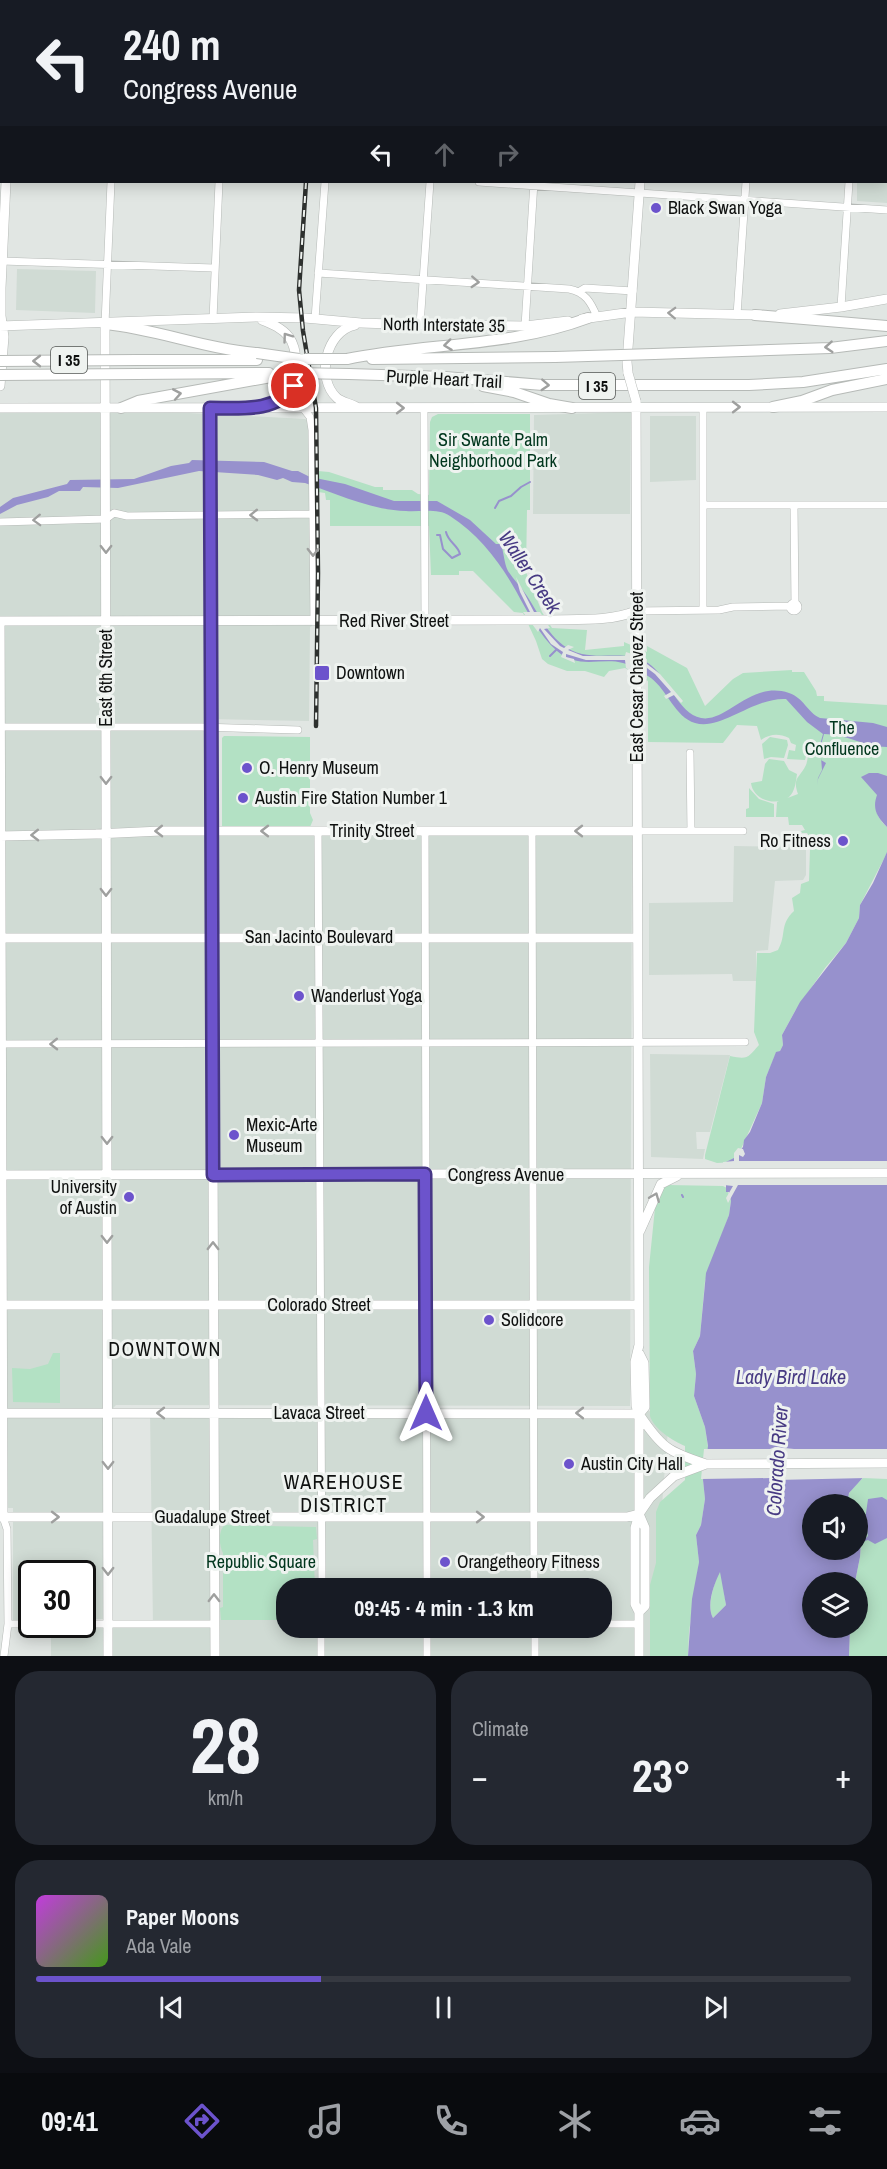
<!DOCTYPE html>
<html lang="en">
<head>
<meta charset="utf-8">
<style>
	body { margin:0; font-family:"Archivo Narrow",sans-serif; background:#242831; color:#f1f3f6; height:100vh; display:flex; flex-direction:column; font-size:22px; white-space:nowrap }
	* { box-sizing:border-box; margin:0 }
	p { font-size:20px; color:#9ea1a6 }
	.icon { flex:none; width:33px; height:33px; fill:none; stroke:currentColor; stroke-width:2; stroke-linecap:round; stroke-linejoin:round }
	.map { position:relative; height:1656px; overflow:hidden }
	.details { display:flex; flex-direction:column; gap:15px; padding:15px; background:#0d0f14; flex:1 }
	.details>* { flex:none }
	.top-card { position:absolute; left:0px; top:0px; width:888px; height:183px; box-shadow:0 3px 15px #0003; background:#171b24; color:#f1f3f6; overflow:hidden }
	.fabs { position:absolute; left:802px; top:1494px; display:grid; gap:12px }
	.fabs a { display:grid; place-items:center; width:66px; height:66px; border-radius:50%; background:#171b24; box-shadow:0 3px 15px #0003; font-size:30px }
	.speed { position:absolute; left:18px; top:1560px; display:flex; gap:12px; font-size:30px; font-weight:700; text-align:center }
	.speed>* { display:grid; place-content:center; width:78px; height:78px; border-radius:50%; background:#171b24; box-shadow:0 3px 15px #0003; line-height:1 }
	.speed .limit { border:3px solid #111; border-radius:9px; background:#fff; color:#111 }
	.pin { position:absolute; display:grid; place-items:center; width:51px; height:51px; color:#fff; margin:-26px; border:3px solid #fff; border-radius:50%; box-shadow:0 2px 6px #0007 }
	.me { position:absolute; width:66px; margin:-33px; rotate:0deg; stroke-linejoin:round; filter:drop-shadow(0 0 4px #0008) }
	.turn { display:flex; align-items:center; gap:21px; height:126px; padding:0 24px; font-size:27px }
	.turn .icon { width:78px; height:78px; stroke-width:2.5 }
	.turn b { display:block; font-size:42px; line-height:51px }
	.lanes { display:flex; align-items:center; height:57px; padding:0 24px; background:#0003; justify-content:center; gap:30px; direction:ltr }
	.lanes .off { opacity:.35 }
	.big { font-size:45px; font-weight:800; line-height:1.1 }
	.details .card { flex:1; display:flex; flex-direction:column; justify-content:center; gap:9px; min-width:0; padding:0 21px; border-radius:24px; background:#242831 }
	.details .dial { align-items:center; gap:0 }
	.dial b { font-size:78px; line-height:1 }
	.song { display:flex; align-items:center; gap:18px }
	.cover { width:72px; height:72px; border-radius:9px; background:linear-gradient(135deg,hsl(290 70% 55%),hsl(100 70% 35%)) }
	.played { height:6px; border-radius:3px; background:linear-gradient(90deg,#6c53cc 35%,#363941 35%) }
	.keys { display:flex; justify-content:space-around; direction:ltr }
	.heat { display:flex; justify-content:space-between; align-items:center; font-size:33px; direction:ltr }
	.details .tiles { flex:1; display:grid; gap:15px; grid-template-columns:1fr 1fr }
	.card:last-child { grid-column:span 2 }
	.trip { position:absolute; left:276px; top:1578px; width:336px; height:60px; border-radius:24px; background:#171b24; box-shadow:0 3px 15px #0003; font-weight:800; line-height:60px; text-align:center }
	.dock { display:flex; height:96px; justify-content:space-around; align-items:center; background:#090b0e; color:#9ea1a6 }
	.dock .icon { width:42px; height:42px }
	.dock .selected { color:#6c53cc }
	.dock b { font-size:27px; color:#f1f3f6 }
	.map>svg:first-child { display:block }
	.built { fill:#d0dbd4; fill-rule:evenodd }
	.green { fill:#b3e1c4 }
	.water { fill:#9791cd; fill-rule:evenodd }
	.pier { fill:#e1e6e3 }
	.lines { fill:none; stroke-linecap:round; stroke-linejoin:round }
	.stream { stroke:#9791cd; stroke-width:2 }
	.minor-casing { stroke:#b6bab7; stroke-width:8 }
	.major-casing { stroke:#b6bab7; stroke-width:10 }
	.highway-casing { stroke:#b6bab7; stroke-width:12 }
	.minor { stroke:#fff; stroke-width:7 }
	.major { stroke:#fff; stroke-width:9 }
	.highway { stroke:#fff; stroke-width:10 }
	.rail-casing { stroke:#2e312f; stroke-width:4.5 }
	.rail { stroke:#eff3f0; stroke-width:2; stroke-dasharray:7; stroke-linecap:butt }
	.major-bridge-casing { stroke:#b6bab7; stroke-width:10; stroke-linecap:butt }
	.highway-bridge-casing { stroke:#b6bab7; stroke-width:12; stroke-linecap:butt }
	.major-bridge { stroke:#fff; stroke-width:9 }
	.highway-bridge { stroke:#fff; stroke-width:10 }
	.oneway { stroke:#9fa09f }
	.route-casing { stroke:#463685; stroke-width:15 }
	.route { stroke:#6c53cc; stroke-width:10 }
	.poi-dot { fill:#6c53cc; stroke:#eff3f0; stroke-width:2 }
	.labels { text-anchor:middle; stroke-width:6; stroke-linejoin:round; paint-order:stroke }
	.shield { fill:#eff3f0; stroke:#525553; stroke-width:1.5 }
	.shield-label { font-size:16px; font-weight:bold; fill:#0f1110 }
	.poi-label { font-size:18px; fill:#0f1110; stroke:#eff3f0; text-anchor:start }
	.street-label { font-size:18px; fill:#0f1110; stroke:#eff3f0 }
	.park-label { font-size:18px; fill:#00361d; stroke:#eff3f0 }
	.water-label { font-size:20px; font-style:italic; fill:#473a83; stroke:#eff3f0 }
	.neighbourhood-label { font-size:20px; letter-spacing:1.5px; fill:#0f1110; stroke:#eff3f0 }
</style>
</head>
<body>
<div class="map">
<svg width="887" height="1656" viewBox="0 0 887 1656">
	<rect width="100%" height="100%" fill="#e1e6e3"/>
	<path class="built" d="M887,18v185l-30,-2v-19h29z
		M17,269l79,2 -1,42 -79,-3z
		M113,409l192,10 3,2 2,19 2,181v5l-2,1 -1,94 -101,-2 3,117 421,-1 -2,571 -514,-1 -12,13 1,201h-22l-1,-45h-50l-1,46h-18v-112h-13v-1096z
		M631,412l-1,102h-97l1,-99z
		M650,416h46v64l-46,2z
		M734,846l72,1v28l-3,5 -28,1 -7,69 -12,1v30h-23l-1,-7 -83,1v-72l84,-1z
		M650,1054l80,1 -20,77h-14l1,17h8l-2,10 -52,-2z
		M150,1411h499l20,6 -19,239h-599v-29l102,-2zM286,1588h316v40h-316z"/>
	<path class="green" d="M438,414h92v96h-3l-1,62 16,40 10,16 35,2 -2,20 39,-4v-4l23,10v-6l40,22 18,38 28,-27 10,-6 49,-3v2h12l12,19 1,5h7v5l63,4v81c-15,13 -15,27 0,41v26l-27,52 -1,13 -13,25 -21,25 -30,43 -13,24 1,10 -3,6 -4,2 -10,24 -4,26 -27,59 -18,1 -12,-4v-4l25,-99c19,4 18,1 29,-11l-5,-13 3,-79h13l8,-3c9,-16 1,-25 16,-39l-2,-13 8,-5 1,-9 8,-3 1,-32 3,-1v-5l-6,-10h-5l-1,-2 4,-1 -3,-5h-13l-1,-8h-12l1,-15 21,-8c-6,-17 2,-16 8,-29 2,-5 2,-11 2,-16l-3,11 -18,-1 2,-9 6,1 1,-6 -5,-2 -2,-5c-11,-5 -19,-4 -28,2l-4,-14 -20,-1 -14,18 -75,-1v-61l-23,-13 -16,3 -5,6 -19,-6h-18l-19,-7 -6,-5 -6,-18 -13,-28 -9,-1 -41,-41h-14v4h-28l-2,-49h-99v-26h-4l-1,-7 -7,-1v-21l11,1 46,15h8v3h29l6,4 11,1 1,-73 2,-5z
		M224,736l86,1v76l3,7 -3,7h-88v-89z
		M770,737l17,3 1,5 -4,13 -13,-1 -7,2 -2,-15z
		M769,759l15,2 5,9 8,4c-1,7 -2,18 -8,23 -13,10 -36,3 -38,-14l11,-2 3,-17z
		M749,788l10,11 15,5v13h-28v-8l3,-1z
		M667,1185l56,1 4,2 4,13 -2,14 -24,66 -5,55 -7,15 3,23 -2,22 11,31 3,20 -5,33 2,19 -4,26 -5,10 3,27 -10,70 -1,24h-38v-71l6,-22v-51l4,-10 25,-22v-34c-12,-5 -31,-17 -35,-30l-1,-149 6,-59 6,-19z
		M53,1353h7v50l-47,-1 -1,-34 18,1 18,-5z
		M863,1478l24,1v177h-38l1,-28h8v-46h-3l5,-25 1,-15 -3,-4v-34h-11c0,-12 7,-18 16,-26z
		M225,1525l91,2 1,12 -4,1 2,48h-29v32h-65l-1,-12 3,-1v-54c-4,-7 -5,-23 2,-28z
		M720,1565l6,40 -13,13c-8,-15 4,-37 7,-53z"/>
	<path class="water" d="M192,460l72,2 28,9h6l12,6 35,7 49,17h43l33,19 26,24h5c3,9 3,19 7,27 6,9 13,16 19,25 15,23 26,51 55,58 23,5 45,-4 66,9 20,13 30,51 53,55 26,5 50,-38 88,-25 15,5 18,19 31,25l53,5 14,4v20c-22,0 -41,-13 -63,-13l-3,11v15l5,3 -8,16 -1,6 1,-7 4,-8 -2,-25 3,-11 -16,-12 -21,-23c-32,-2 -65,32 -91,24 -20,-6 -28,-33 -44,-45 -8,-5 -20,-13 -28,-15 -21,-6 -45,7 -66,-12 -18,-16 -30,-40 -41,-60 -17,-30 -37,-56 -66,-75 -12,-8 -30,-4 -44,-5 -35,-1 -69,-17 -101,-28l-13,-1 -9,-4 -6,2 -19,-5 -59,-4 -81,17 -35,-1 -3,4h-21l-11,6 -31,8 -17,9v-7l13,-9 54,-14 3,-4 64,-1 37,-13 18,-3z
		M869,773h9l9,3v51c-10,-10 -15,-18 -10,-32l-16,-18z
		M887,852v599l-38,42 -2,11h-34v46h45v-12l7,1 3,-3 -3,-16 3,-21 14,-2 5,3v38l-12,6 -7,-4 -7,2 -1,15 -5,25h-42v46h37l-1,28h-161l4,-57 7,-37 -3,-27 5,-10 4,-26 -2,-19 5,-34 -3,-19 -11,-31 2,-22 -3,-23 7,-15 6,-63 23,-58 2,-14 -2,-9h-3v-30l8,-4 9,-11 1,-7 6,-8 12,-29 4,-26 10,-25 4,-1 3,-6 -1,-10 18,-33 46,-59 13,-25 1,-13 13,-22zM720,1572l6,33 -13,13c-7,-13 1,-34 7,-46z"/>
	<path class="pier" d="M516,577l18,35h6l10,16 -6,1 16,17 4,2 4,-3 6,2 -6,3 15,6h42l1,-4 21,7v5l13,10 23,27 -2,2 -7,-8 -8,4 -2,-3 7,-4 -16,-18 -8,-6v12l-21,-12 -1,-8h-39l-20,-6v3l8,2 1,4 -14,-6 2,-5 -12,-8 -11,-16 -2,4 -15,-20h7l-10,-20z
		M738,1148l5,1 2,5 -2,3 -4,-2v6h148v24h-149l-10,18 -2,-5 7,-12 -9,-1 -1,-23 11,-1v-8z
		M775,1447l19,2h93v7l-20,22 -91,2 -5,-2 -70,1 3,-30h66z"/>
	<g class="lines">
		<path class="stream" d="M495,508l4,-7 12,-5 10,-9 9,-5
			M437,535h3l3,14 9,9 8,-4c-2,-9 -12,-12 -14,-22
			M550,656l6,-6
			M682,1195l1,2"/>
		<defs>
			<path id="minor" d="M766,0l22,2
				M122,2v-2
				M231,2v-2
				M336,2l1,-2
				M442,2v-2
				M546,2v-2
				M758,2v-2
				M833,2v-2
				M886,8h1
				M0,115h2
				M479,182l408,28
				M2,261l212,7
				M318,273l251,16c16,3 22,13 28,28
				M580,291l5,-3 48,3
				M841,307l8,-125
				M737,315l9,-133
				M213,319l6,-137
				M315,319l10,-137
				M105,324l6,-142
				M420,325l10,-143
				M525,326l9,-144
				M703,407v203
				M303,408l7,9 2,13 2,191
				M424,408l1,213
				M703,505h184
				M794,506l1,98
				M0,522l106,-3 8,-6 13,3 186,-2
				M790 607a4 4 0 1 1 8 0a4 4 0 1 1-8 0Z
				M636,611l83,-1 14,-3 57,-1
				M0,727h202l96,3
				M690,753l1,78
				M318,831l4,757
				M425,831l2,757
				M532,831l2,757
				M637,831h106
				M0,1044l745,-2
				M3,1517l4,12 1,95 -4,32
				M8,1624h24
				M82,1624h132
				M602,1624h37
				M427,1628v28
				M535,1628v28
				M321,1656v-28"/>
			<path id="major" d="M16,2v-2
				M652,2v-2
				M780,314l61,-7 46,-8
				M582,319l50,-7 128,3
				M262,320c10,4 20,8 27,17 5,7 6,14 7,22 2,25 -5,39 -30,46
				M105,324l3,1332
				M0,326l256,-9 49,1 56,5 59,2 105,1 43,-5
				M628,373l-1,-11 13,-180
				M0,386l4,-49 -3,-21v-28l5,-106
				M636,401l3,944 -4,17 1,44 3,8v100l-4,14v76l4,8v44
				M355,406c-6,-3 -13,-4 -18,-8 -22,-20 -11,-67 18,-73
				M0,408l887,-1
				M210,408l5,1248
				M0,621l547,-1c29,-1 62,2 89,-9
				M0,623l3,894
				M0,836l96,-2 65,-3h476
				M0,938h637
				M0,1175l887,-2
				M640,1231l21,-47 16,-8
				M0,1305h638
				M639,1353l5,10 1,44 -6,7
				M0,1413l639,1
				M639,1414c22,33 29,38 67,50
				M639,1514l11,-16 24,-22 32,-12 181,-1
				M639,1514l6,14v78l-6,6
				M0,1517h627l12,-3"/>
			<path id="highway" d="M755,315l132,11
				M105,324c52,5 100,25 152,29
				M654,354l176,-6 57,-7
				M347,359c80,-16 164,-12 241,-41
				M372,359l183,-2
				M137,360h120
				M137,374l132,-1
				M349,374l96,3 98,8h206l54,-3 84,-13
				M483,386l31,6 35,12 23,4
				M773,407l29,-6 30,-11 55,-11
				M121,408l17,-7 155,-28"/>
		</defs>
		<use href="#minor" class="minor-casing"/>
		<use href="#major" class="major-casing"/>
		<use href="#highway" class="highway-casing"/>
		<use href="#minor" class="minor"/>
		<use href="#major" class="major"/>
		<use href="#highway" class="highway"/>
		<defs>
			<path id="rail" d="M323,2v-2
				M306,182l-7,108 4,41 13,77 2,165 -2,153"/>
		</defs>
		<use href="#rail" class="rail-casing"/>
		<use href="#rail" class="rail"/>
		<defs>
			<path id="major-bridge" d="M628,373l8,28"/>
			<path id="highway-bridge" d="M257,353l42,6
				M555,357l99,-3
				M305,359h42
				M0,361l137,-1
				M293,373l56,1
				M0,375l137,-1"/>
		</defs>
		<use href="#major-bridge" class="major-bridge-casing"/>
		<use href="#highway-bridge" class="highway-bridge-casing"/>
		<use href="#major-bridge" class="major-bridge"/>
		<use href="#highway-bridge" class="highway-bridge"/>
	</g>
	<defs><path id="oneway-chevron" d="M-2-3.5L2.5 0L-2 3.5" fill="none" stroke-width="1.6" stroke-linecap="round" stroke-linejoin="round" transform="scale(1.5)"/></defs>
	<g class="oneway">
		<use href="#oneway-chevron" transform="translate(475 282) rotate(3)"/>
		<use href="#oneway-chevron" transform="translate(672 313) rotate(-178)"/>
		<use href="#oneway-chevron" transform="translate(287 337) rotate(-126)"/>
		<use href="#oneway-chevron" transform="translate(448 345) rotate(173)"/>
		<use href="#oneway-chevron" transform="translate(829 347) rotate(176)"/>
		<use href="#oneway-chevron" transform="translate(37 361) rotate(180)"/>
		<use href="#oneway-chevron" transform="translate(545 385) rotate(3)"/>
		<use href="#oneway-chevron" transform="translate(177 394) rotate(-10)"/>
		<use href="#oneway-chevron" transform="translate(736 407)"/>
		<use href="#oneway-chevron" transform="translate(400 408)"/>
		<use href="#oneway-chevron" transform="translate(254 515) rotate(179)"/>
		<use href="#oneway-chevron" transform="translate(37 520) rotate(178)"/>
		<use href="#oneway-chevron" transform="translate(106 549) rotate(90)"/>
		<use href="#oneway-chevron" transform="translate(313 552) rotate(90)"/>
		<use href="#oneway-chevron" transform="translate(106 780) rotate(90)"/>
		<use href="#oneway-chevron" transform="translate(159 831) rotate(179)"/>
		<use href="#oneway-chevron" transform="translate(265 831) rotate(180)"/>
		<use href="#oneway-chevron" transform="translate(579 831) rotate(-180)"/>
		<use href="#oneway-chevron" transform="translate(35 835) rotate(179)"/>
		<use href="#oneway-chevron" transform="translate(106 892) rotate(90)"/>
		<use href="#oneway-chevron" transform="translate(54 1044) rotate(179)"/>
		<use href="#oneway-chevron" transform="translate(107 1140) rotate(90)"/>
		<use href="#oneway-chevron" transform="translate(655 1197) rotate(-68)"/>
		<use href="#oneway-chevron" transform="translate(107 1239) rotate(90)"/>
		<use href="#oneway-chevron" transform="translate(213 1246) rotate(-90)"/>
		<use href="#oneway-chevron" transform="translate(161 1413) rotate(180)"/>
		<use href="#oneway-chevron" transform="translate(580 1413) rotate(-180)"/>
		<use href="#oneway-chevron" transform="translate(108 1465) rotate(90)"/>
		<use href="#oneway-chevron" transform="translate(55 1517)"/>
		<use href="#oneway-chevron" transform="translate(480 1517)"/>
		<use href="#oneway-chevron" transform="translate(108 1571) rotate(90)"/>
		<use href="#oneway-chevron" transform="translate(214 1598) rotate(-90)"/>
	</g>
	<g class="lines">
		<defs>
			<path id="route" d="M294,386c-18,27 -55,22 -84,22l3,767 212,-1 1,239"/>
		</defs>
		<use href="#route" class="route-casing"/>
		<use href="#route" class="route"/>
	</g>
	<g class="poi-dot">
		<circle cx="656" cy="208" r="6"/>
		<rect x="314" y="665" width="16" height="16" rx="3"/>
		<circle cx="247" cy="768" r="6"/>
		<circle cx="243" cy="798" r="6"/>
		<circle cx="843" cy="841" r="6"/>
		<circle cx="299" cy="996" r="6"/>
		<circle cx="234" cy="1135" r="6"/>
		<circle cx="129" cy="1197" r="6"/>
		<circle cx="489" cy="1320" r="6"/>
		<circle cx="569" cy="1464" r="6"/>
		<circle cx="445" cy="1562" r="6"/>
	</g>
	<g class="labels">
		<g class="shield">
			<rect x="51" y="347" width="36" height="26" rx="4.5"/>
			<rect x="579" y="373" width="36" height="26" rx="4.5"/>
		</g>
		<g class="shield-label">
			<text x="69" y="366">I 35</text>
			<text x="597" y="392">I 35</text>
		</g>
		<g class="poi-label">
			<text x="668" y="214">Black Swan Yoga</text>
			<text x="336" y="679">Downtown</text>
			<text x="259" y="774">O. Henry Museum</text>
			<text x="255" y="804">Austin Fire Station Number 1</text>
			<text x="831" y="847" text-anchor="end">Ro Fitness</text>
			<text x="311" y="1002">Wanderlust Yoga</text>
			<text x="246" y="1131">Mexic-Arte<tspan x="246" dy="21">Museum</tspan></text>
			<text x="117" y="1193" text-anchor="end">University<tspan x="117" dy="21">of Austin</tspan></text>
			<text x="501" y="1326">Solidcore</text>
			<text x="581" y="1470">Austin City Hall</text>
			<text x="457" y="1568">Orangetheory Fitness</text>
		</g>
		<g class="street-label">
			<text transform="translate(444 325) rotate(1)" y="6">North Interstate 35</text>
			<text transform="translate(444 379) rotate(3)" y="6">Purple Heart Trail</text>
			<text x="394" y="627">Red River Street</text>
			<text transform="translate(637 677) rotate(-90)" y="6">East Cesar Chavez Street</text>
			<text transform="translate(106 678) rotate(-90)" y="6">East 6th Street</text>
			<text x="372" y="837">Trinity Street</text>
			<text x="319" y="943">San Jacinto Boulevard</text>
			<text x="506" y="1181">Congress Avenue</text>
			<text x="319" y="1311">Colorado Street</text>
			<text x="319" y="1419">Lavaca Street</text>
			<text x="212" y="1523">Guadalupe Street</text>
		</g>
		<g class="park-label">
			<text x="493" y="446">Sir Swante Palm<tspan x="493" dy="21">Neighborhood Park</tspan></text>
			<text x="842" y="734">The<tspan x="842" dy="21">Confluence</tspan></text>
			<text x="261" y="1568">Republic Square</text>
		</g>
		<g class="water-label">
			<text transform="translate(530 572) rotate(56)" y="7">Waller Creek</text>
			<text x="791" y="1384">Lady Bird Lake</text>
			<text transform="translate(777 1461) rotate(-86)" y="7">Colorado River</text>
		</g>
		<g class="neighbourhood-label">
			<text x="165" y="1356">DOWNTOWN</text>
			<text x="344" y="1489">WAREHOUSE<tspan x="344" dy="23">DISTRICT</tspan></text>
		</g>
	</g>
</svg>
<div class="fabs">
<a><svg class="icon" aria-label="sound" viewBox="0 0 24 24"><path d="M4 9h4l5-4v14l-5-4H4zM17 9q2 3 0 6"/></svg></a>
<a><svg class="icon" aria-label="layers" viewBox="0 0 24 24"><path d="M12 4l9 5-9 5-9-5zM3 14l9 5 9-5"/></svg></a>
</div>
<div class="speed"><div class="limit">30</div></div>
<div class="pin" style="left:294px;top:386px;background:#d93025"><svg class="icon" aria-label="arrive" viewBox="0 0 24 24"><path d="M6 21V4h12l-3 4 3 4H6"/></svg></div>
<svg class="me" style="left:426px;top:1413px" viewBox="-20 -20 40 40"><path d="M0-17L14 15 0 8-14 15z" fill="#6c53cc" stroke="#fff" stroke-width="4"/></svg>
<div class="trip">09:45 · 4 min · 1.3 km</div>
<div class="top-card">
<div class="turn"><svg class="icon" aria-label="left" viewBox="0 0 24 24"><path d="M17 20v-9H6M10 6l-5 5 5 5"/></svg><div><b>240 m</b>Congress Avenue</div></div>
<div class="lanes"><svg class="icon" aria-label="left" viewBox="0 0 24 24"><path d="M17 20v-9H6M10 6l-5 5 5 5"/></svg><svg class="icon off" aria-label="ahead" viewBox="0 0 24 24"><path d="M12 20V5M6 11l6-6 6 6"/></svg><svg class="icon off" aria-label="right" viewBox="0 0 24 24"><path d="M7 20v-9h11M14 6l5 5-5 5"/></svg></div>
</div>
</div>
<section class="details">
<div class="tiles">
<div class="card dial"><b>28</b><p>km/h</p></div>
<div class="card"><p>Climate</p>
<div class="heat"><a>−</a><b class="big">23°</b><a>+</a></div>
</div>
<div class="card">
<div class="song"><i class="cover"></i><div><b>Paper Moons</b><p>Ada Vale</p></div></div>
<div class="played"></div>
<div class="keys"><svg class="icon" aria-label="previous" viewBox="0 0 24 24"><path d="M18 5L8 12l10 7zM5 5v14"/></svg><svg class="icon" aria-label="pause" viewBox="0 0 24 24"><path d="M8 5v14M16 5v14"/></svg><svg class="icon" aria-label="next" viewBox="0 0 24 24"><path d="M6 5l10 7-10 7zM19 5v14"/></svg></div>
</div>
</div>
</section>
<nav class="dock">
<b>09:41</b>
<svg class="icon selected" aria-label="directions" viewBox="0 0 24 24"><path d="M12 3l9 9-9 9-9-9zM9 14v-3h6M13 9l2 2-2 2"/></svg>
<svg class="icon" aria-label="music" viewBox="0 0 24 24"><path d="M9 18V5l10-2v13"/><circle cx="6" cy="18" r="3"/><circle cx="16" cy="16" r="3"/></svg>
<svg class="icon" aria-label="phone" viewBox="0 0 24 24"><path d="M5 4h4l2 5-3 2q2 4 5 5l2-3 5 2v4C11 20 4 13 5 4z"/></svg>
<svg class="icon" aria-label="climate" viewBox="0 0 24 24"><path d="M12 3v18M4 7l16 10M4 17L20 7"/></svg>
<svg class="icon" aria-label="car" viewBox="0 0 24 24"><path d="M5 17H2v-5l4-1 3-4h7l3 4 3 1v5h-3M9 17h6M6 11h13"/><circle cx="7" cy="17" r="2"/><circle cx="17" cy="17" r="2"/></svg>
<svg class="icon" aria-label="filters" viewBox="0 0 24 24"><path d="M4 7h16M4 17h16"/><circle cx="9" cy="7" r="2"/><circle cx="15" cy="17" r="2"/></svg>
</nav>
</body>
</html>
